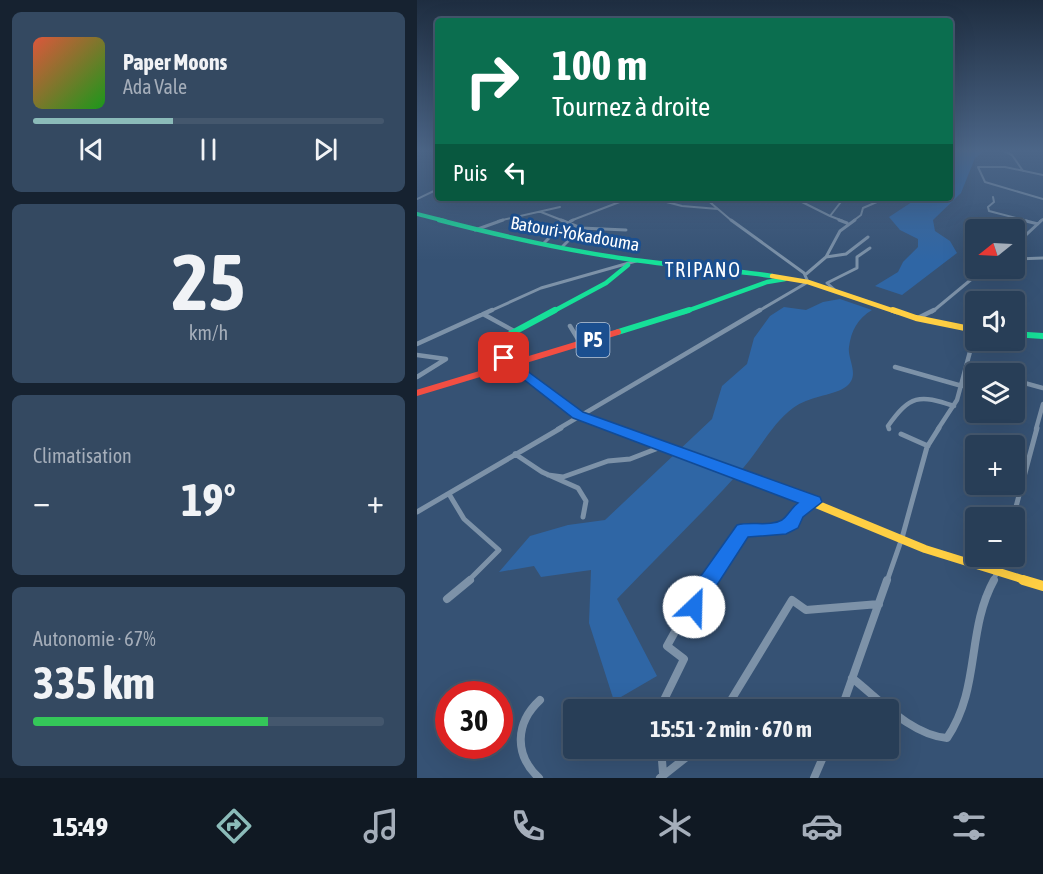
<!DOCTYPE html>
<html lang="fr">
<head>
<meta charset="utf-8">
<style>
	body { margin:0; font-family:"Asap Condensed",sans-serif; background:#344961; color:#f1f3f6; height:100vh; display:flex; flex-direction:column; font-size:22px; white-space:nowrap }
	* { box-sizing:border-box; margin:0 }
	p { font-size:20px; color:#a5aeba }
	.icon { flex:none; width:33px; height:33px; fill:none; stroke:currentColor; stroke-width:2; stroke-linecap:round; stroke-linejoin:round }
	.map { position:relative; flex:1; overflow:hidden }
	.side { display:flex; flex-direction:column; gap:12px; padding:12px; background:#162230; width:417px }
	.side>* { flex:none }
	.guide { position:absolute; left:18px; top:18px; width:518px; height:183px; border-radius:6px; box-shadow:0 6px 24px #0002,0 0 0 2px #44576d; background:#0b6e4f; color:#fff; overflow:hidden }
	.needle { width:39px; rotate:252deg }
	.tools { position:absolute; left:548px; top:219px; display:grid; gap:12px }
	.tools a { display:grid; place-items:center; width:60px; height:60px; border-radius:6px; background:#283e57; box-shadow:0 6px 24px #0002,0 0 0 2px #44576d; font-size:30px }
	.speed { position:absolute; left:18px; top:681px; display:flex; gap:12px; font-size:30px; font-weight:700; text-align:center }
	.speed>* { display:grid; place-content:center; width:78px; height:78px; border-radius:50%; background:#283e57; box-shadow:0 6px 24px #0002,0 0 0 2px #44576d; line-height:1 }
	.speed .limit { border:9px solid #d22; background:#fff; color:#111 }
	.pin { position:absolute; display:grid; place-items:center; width:51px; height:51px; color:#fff; margin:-26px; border-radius:12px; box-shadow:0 3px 9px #0006 }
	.me { position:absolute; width:66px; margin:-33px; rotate:24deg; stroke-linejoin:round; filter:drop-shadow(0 0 4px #0008) }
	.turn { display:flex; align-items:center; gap:21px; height:126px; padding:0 18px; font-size:27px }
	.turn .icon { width:78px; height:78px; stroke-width:2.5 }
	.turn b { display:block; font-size:42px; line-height:51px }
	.then { display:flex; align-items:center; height:57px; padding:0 18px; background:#0003; gap:12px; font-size:22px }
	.big { font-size:45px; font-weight:700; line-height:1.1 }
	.side .tile { flex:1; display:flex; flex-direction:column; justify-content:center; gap:9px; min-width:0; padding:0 21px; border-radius:9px; background:#344961 }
	.side .dial { align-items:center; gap:0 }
	.dial b { font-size:78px; line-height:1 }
	.song { display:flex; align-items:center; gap:18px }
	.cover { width:72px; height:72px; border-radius:9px; background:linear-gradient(135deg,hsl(10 70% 55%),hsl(120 70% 35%)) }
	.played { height:6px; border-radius:3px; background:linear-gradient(90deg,#8bbbb9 40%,#44576d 40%) }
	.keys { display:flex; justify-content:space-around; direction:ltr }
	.heat { display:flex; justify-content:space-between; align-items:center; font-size:33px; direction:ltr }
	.charge { height:9px; border-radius:4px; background:linear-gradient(90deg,#34c759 67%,#44576d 0) }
	.trip { position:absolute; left:146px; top:699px; width:336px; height:60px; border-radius:6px; background:#283e57; box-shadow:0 6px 24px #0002,0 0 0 2px #44576d; font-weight:700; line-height:60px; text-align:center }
	.tabs { display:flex; height:96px; justify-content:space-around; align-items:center; background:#101923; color:#a5aeba }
	.tabs .icon { width:42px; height:42px }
	.tabs .on { color:#8bbbb9 }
	.tabs b { font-size:27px; color:#f1f3f6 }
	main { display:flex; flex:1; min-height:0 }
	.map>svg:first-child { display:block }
	.green { fill:#2f66a5 }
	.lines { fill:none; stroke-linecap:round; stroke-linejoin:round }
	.street-far4 { stroke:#7d92a8; stroke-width:2 }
	.street-far3 { stroke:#7d92a8; stroke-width:3 }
	.street-far2 { stroke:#7d92a8; stroke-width:4.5 }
	.street-far1 { stroke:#7d92a8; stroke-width:5 }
	.street { stroke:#7d92a8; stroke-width:8 }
	.fast-far3 { stroke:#16e098; stroke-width:4 }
	.fast-far2 { stroke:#16e098; stroke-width:4.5 }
	.fast-far1 { stroke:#16e098; stroke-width:6 }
	.fast { stroke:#16e098; stroke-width:8 }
	.slow-far3 { stroke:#ffcf43; stroke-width:4.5 }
	.slow-far2 { stroke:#ffcf43; stroke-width:6 }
	.slow-far1 { stroke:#ffcf43; stroke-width:8 }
	.slow { stroke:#ffcf43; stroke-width:10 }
	.jam { stroke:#f24e42; stroke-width:6 }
	.route { fill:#1a73e8; stroke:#114b97; stroke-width:1.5 }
	.labels { text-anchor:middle; stroke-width:6; stroke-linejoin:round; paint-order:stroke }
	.far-street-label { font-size:18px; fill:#fff; stroke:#1b4f8f }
	.far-quarter-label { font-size:20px; letter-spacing:1.5px; fill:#fff; stroke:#1b4f8f }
	.shield { fill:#1b4f8f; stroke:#bbcadd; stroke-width:1.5 }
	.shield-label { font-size:20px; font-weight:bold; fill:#fff }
</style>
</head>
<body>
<main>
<section class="side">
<div class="tile">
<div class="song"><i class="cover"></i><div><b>Paper Moons</b><p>Ada Vale</p></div></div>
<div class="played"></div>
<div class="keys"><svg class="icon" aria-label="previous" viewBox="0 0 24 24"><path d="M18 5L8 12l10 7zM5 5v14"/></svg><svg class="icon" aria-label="pause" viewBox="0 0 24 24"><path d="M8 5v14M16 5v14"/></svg><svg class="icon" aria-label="next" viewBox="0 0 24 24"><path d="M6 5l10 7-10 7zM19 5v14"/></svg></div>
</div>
<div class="tile dial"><b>25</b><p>km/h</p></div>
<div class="tile"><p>Climatisation</p>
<div class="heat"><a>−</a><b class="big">19°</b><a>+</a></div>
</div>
<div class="tile"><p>Autonomie · 67%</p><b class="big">335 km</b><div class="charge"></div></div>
</section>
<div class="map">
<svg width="626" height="778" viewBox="0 0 626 778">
	<rect width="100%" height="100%" fill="#365274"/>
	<path class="green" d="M533,151h34l-9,7 -14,35 -28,27 2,11 15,10 7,12 -55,42 -27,-9 23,-14 5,-10 15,-15v-8l-18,-9 -11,-13 29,-19h31z
		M423,299l32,11c-14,8 -21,21 -23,37 -2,13 13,30 -5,41 -13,8 -35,8 -51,20 -21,16 -32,39 -49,59 -41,46 -85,88 -127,132l40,77 -43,25 -25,-78 2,-53 -50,7 -7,-11 -35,6 31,-36 38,-11 37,-5 107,-101 10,-33 25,-22 7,-26 16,-22 14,-9 22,3 17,-8z"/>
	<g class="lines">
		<path class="street-far4" d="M587,151l8,4 11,16
			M626,175l-38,-8h-27l7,15 58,17
			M21,182v6
			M576,197l1,5 -6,5 1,4 39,10
			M234,198l31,8 36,3
			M288,198l27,23
			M377,198l36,18
			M0,199l21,-10
			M124,212l23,9
			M81,221l62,-14
			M153,221l60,-23
			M426,221l-13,-5 14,-18
			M436,221l8,-6 2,-7 23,-10
			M623,221l3,-2"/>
		<path class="street-far3" d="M144,220l20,8 45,2
			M314,220l73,53 4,9 -51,30
			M422,220l8,3
			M605,220l16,4
			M58,230l28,-10
			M127,243l14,-14 15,-9
			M146,246l18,-18
			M597,246l28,-26
			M409,257l14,-26 15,-11
			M597,259l29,-1
			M388,275l21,-18 20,-3 22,-17
			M420,292l-10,-9 30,-15v-11l13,-9
			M71,312l53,-24 95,-27
			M515,312l53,-44"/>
		<path class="street-far2" d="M66,314l31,17
			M501,318l16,-8
			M153,326l11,18
			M0,344l75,-34
			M0,355l29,4 -29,18
			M550,364l24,10
			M478,367l67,19
			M597,380l29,8
			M141,429l202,-119
			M472,429l-1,-3c22,-31 31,-32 66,-20
			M521,429l19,-29 18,-67
			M619,429l7,-25"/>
		<path class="street-far1" d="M484,434l27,12
			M98,454l27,18 36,16 8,13 -3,16
			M131,475l15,2 45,-16 22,-2 31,-12
			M32,494l15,25 35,31 -31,31
			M0,512l144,-84
			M596,518l24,-90
			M291,581l35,-51 37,-1 12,-6 4,-10 18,-11
			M470,581l15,-43 25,-91 12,-19
			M576,581l11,-25"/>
		<path class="street" d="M30,599l23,-19
			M435,678c27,21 59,57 95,60 34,-50 19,-107 47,-158
			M242,710l25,-51 -17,-13 10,-18 14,2 3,-23 -5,-7 20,-20
			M308,710l67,-110 14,10 73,-6
			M424,710l46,-130
			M244,748l2,25
			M122,778c-25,-23 -24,-55 1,-78
			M243,778l38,-30
			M397,778l13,-30"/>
		<path class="fast-far3" d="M0,214l28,7"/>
		<path class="fast-far2" d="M22,220c62,16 125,30 188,39 48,7 97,10 145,17
			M135,312l54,-29 22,-18
			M267,312l83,-30 18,-3"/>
		<path class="fast-far1" d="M138,310l-67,36 90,69 38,14
			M201,332l71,-22
			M597,334l29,2"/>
		<path class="fast" d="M195,428l187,69"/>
		<path class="slow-far3" d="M355,276l36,6 89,30"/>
		<path class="slow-far2" d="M476,310l23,8 59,12"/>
		<path class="slow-far1" d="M382,497l126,52 103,32"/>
		<path class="slow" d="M606,580l20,6"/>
		<path class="jam" d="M0,393l201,-61"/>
	</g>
	<linearGradient id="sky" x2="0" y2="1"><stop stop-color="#1e2d40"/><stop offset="0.58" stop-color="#4c6688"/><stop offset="1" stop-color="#4c6688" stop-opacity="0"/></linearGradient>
	<rect width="626" height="260" fill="url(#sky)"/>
	<path class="route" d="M87,354l79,58 237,85 2,5 -19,15 -5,11 -12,6 -38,3 -31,48 -16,16 3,6 -3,6 -7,3 -7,-3 -8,-13 24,-27 34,-48c14,-4 33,2 45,-5 6,-4 9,-12 16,-17l-225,-85 -73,-57 -2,-3z"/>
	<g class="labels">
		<g class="far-street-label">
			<text transform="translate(158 234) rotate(10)" y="6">Batouri-Yokadouma</text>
		</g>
		<g class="far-quarter-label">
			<text x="286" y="277">TRIPANO</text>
		</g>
		<rect class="shield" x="159.5" y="323" width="33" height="34" rx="4.5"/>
		<g class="shield-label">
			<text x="176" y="347">P5</text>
		</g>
	</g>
</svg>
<div class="tools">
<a><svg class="needle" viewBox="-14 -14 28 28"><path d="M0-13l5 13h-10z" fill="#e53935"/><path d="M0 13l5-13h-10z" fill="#a5aeba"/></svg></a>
<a><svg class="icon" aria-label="sound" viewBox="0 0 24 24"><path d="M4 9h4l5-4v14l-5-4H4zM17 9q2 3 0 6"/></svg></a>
<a><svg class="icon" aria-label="layers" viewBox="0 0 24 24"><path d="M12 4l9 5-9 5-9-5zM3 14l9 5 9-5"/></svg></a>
<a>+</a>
<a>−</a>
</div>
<div class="speed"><div class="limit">30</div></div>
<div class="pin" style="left:87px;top:358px;background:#d93025"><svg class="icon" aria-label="arrive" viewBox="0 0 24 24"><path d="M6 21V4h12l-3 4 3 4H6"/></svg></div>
<svg class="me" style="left:277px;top:607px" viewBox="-20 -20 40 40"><circle r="19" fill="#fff"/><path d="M0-13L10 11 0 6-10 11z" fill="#1a73e8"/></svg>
<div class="trip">15:51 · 2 min · 670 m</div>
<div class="guide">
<div class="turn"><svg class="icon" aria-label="right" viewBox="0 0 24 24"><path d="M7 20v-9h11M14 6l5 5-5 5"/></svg><div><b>100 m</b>Tournez à droite</div></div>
<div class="then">Puis<svg class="icon" aria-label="left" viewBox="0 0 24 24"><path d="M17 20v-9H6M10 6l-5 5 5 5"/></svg></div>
</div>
</div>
</main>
<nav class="tabs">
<b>15:49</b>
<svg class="icon on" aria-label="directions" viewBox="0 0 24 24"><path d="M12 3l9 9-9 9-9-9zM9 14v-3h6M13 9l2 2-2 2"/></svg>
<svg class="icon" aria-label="music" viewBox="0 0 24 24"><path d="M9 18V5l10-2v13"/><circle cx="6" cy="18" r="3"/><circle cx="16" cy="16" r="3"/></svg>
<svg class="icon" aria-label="phone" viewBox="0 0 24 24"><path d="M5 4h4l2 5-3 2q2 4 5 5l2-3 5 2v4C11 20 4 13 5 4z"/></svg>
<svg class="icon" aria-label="climate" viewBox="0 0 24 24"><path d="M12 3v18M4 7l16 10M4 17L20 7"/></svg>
<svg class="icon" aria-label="car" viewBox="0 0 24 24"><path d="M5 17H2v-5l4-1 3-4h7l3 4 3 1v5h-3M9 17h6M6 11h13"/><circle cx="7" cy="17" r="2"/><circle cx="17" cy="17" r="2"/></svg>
<svg class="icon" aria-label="filters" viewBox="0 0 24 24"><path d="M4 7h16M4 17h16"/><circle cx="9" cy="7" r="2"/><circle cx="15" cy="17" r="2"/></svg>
</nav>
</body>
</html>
